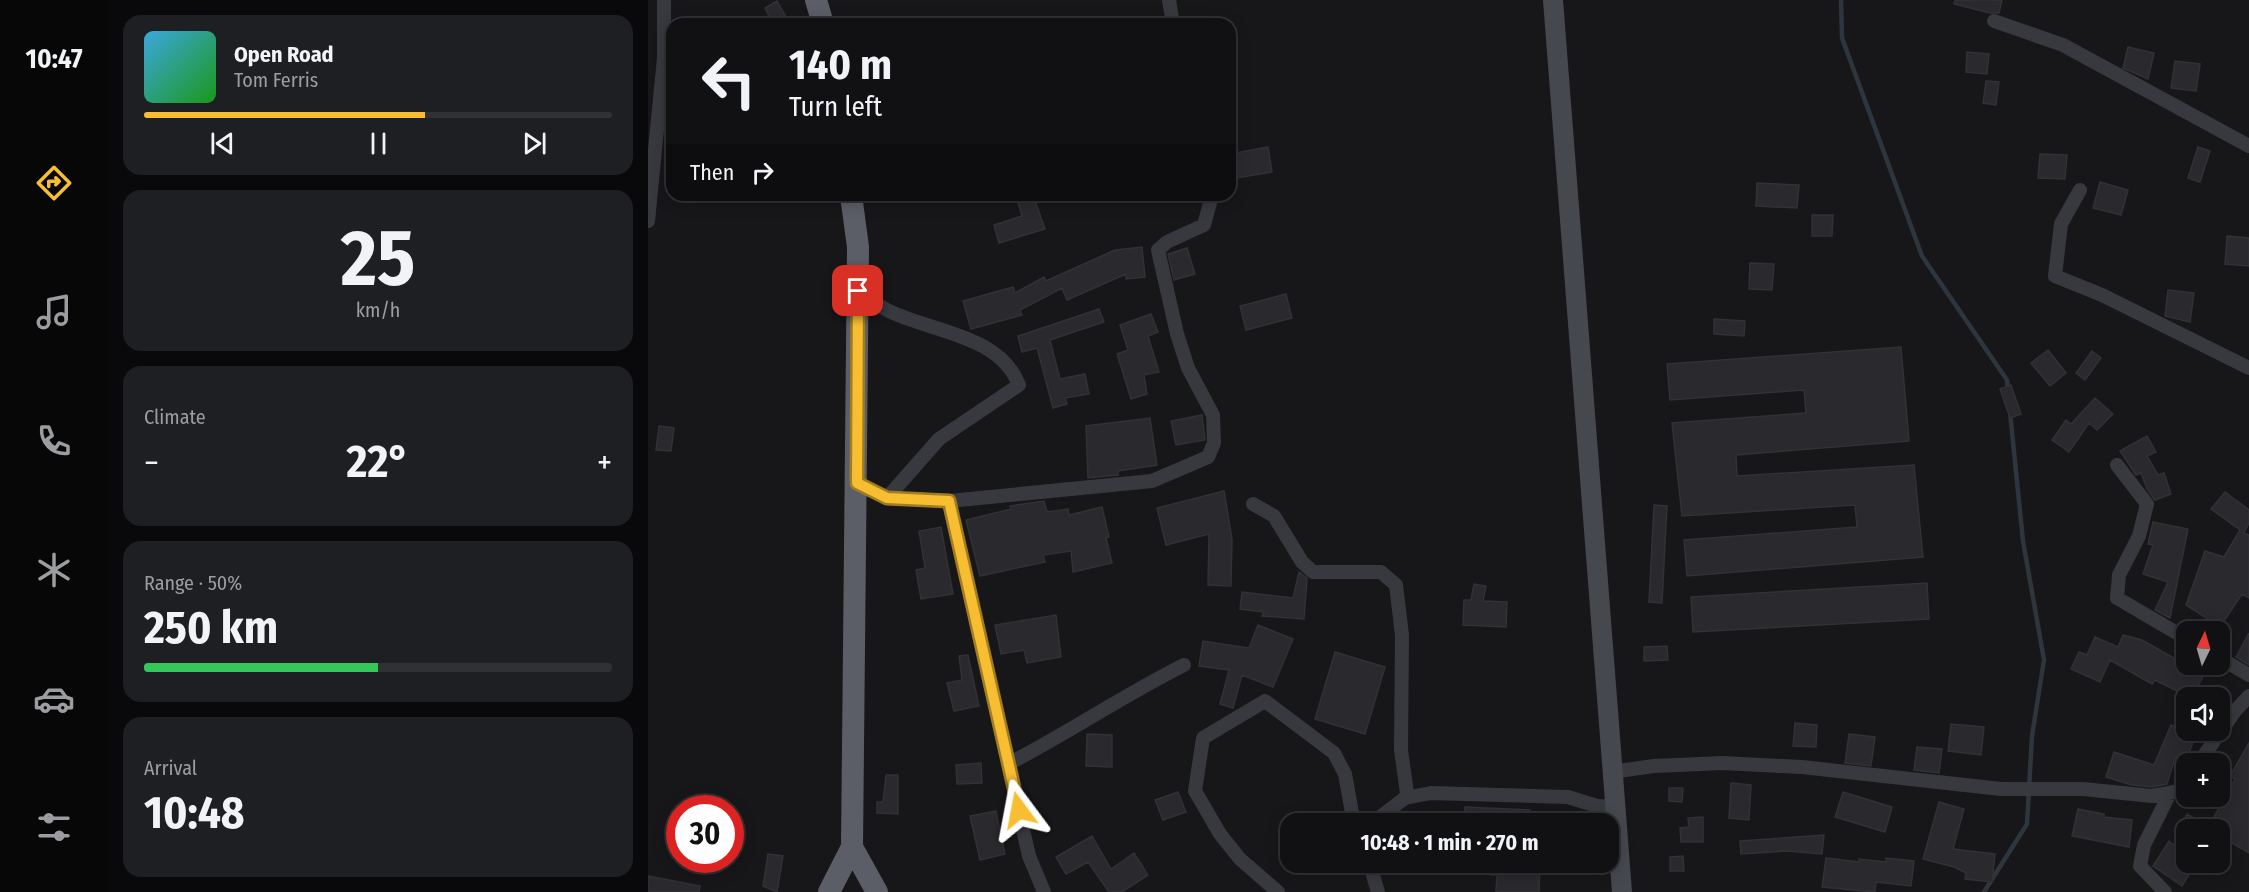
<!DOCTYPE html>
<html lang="en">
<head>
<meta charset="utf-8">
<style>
	body { margin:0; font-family:"Fira Sans Condensed",sans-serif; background:#1e1f22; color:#f1f3f6; height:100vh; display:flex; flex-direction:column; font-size:22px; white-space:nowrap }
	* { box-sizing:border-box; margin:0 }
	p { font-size:20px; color:#9c9da0 }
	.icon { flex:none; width:33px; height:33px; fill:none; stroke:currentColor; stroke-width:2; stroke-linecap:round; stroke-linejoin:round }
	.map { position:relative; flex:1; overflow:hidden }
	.panel { display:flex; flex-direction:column; gap:15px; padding:15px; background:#09090b; width:540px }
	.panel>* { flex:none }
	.guide { position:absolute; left:18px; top:18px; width:570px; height:183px; border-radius:18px; box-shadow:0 3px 15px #0003,0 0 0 2px #303134; background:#111114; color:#f1f3f6; overflow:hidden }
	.needle { width:39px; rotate:5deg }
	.buttons { position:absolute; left:1528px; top:621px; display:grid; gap:12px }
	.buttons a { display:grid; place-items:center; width:54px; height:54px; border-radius:12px; background:#111114; box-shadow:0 3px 15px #0003,0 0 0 2px #303134; font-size:30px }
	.speed { position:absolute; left:18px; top:795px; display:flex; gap:12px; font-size:30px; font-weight:700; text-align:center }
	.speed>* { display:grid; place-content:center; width:78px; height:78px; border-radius:50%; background:#111114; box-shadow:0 3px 15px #0003,0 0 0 2px #303134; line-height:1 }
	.speed .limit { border:9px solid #d22; background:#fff; color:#111 }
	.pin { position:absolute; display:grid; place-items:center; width:51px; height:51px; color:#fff; margin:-26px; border-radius:12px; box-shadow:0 3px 9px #0006 }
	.me { position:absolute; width:66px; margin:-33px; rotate:347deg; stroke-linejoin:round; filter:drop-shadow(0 0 4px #0008) }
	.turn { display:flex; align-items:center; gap:21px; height:126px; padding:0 24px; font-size:27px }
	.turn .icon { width:78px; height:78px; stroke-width:2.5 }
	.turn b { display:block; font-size:42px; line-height:51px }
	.then { display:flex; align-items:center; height:57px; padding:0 24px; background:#0003; gap:12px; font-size:22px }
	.big { font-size:45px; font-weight:700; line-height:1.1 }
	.panel .tile { flex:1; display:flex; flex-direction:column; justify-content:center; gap:9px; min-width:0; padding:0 21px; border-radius:18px; background:#1e1f22 }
	.panel .dial { align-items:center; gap:0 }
	.dial b { font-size:78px; line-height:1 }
	.song { display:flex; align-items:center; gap:18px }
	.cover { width:72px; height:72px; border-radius:9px; background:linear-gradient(135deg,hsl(200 70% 55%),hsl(120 70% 35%)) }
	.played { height:6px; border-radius:3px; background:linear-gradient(90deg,#f7be32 60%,#303134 60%) }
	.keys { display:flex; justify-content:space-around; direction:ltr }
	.heat { display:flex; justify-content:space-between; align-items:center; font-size:33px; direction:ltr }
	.charge { height:9px; border-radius:4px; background:linear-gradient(90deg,#34c759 50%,#303134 0) }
	.trip { position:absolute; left:632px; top:813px; width:339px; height:60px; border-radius:18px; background:#111114; box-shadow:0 3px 15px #0003,0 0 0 2px #303134; font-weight:700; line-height:60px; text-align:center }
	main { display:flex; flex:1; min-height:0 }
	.menu { display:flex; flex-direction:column; width:108px; justify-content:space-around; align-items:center; background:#070708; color:#9c9da0 }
	.menu .icon { width:42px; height:42px }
	.menu .selected { color:#f7be32 }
	.menu b { font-size:27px; color:#f1f3f6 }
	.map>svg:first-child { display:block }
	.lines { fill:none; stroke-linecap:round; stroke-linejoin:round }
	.stream { stroke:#2d363e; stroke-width:4.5 }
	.building { fill:#2a2a2e; stroke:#313136; stroke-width:1.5 }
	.minor { stroke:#38393f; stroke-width:14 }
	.secondary { stroke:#46484f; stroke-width:20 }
	.trunk { stroke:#5c5e67; stroke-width:22 }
	.route-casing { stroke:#a17c20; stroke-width:15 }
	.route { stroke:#f7be32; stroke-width:10 }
</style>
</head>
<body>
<main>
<nav class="menu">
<b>10:47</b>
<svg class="icon selected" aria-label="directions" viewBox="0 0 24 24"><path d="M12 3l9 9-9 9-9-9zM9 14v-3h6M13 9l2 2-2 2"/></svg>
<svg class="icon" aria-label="music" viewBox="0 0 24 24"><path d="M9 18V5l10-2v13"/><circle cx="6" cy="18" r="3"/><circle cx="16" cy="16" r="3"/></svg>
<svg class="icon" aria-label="phone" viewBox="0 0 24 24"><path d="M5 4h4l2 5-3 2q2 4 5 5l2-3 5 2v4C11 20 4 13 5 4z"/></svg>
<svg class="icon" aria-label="climate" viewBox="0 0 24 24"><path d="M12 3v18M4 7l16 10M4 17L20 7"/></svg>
<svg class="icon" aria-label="car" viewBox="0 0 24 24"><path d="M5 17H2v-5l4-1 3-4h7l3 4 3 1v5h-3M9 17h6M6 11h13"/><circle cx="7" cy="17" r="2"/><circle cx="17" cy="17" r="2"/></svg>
<svg class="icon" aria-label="filters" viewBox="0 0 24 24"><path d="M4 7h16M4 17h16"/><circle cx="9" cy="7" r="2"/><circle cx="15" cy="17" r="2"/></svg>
</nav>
<section class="panel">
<div class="tile">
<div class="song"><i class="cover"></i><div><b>Open Road</b><p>Tom Ferris</p></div></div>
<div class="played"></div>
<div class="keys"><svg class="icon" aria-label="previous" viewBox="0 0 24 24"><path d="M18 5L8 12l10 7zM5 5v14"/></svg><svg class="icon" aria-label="pause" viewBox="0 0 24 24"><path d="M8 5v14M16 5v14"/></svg><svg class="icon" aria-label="next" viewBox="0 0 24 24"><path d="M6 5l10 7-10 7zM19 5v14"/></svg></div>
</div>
<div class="tile dial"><b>25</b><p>km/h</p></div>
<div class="tile"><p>Climate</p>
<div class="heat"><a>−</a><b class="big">22°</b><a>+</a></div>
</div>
<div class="tile"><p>Range · 50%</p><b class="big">250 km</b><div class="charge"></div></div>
<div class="tile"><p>Arrival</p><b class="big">10:48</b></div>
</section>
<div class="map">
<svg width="1601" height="892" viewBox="0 0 1601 892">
	<rect width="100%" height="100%" fill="#17171a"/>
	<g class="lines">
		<path class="stream" d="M1193,0l1,38 80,218 85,124 1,11
			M1336,892l43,-68 5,-88 12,-76 -21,-119 -13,-129"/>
	</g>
	<path class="building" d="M1307,0h47l-3,13h-9l-36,-9z
		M129,1l9,16 -13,7 -8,-16z
		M1480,47l26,6 -6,26 -25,-11z
		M1319,52l22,2 -2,20 -21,-2z
		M1527,61l25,3 -4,27 -25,-3z
		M1338,81l13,1 -3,23 -13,-2z
		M620,147l4,25 -42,7v-25z
		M1550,147l12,4 -10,31 -12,-4z
		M1392,154l27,1 -2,24 -27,-1z
		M1452,182l28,8 -7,25 -28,-7z
		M1109,183l42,2 -2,23 -41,-2z
		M368,195h17l12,34 -46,14 -5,-18 28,-9z
		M1164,215h21l-1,21h-20z
		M1579,236l22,2v28l-24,-2z
		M494,247l3,30 -19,2v-5l-59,26 -5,-12 -42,22 2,5 -51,14 -8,-28 50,-14 2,6 29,-16 2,4 69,-31z
		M539,248l8,26 -21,6 -6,-26z
		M1102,263l24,1 -2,26 -23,-1z
		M1520,290l26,3 -4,29 -25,-6z
		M638,294l6,24 -46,12 -6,-24z
		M451,309l5,13 -54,18 10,39 25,-5 4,20 -24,4 2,6 -14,4 -16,-60 -15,4 -4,-16z
		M503,314l7,18 -10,4 11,36 -15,3 3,19 -16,5 -14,-45 11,-4 -8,-25z
		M1066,319l31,2 -1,15 -30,-2z
		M1253,347l8,94 -173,14 1,21 177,-11 9,92 -236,19 -3,-36 173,-13 -2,-22 -173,11 -10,-93 134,-10 -2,-23 -134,10 -3,-36z
		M1400,350l18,23 -16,13 -19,-23z
		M1444,351l9,7 -16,22 -9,-7z
		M1363,385l10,29 -11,4 -10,-29z
		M1447,398l18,16 -16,16 -8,-7 -20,29 -17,-12 14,-20 5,4z
		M554,415l3,25 -29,5 -5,-24z
		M502,418l7,47 -39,6v4l-30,3 -2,-52z
		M11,426l15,2 -3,23 -15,-1z
		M1499,436l9,16 -9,4 11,19 6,-2 7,21 -16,6 -8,-11 -6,-16 -5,2 -16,-24z
		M576,491l8,48 -1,47 -23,-1 1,-51 -43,11 -9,-37z
		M1577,492l24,18v13l-5,10 5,2v63l-7,-4 -22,33 -34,-22 19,-54 19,6 16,-27 -29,-21z
		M396,501l3,11 21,-3 1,6 33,-8 7,30 -3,1 6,25 -39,9 -2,-21 -28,4 2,7 -65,14 -14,-56 45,-11 -1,-3z
		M1006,505l13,1 -5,97 -13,-1z
		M1505,522l35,7 -18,89 -15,-8 13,-28 -25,-8 10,-29 -5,-1z
		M293,527l12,67 -32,5 -5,-29 9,-2 -6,-37z
		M651,572l8,6 -3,41 -42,-3 2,-4 -24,-3 2,-17 51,6z
		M1279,583l2,36 -236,13 -2,-35z
		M826,584l12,2 -3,15 24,1 -1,25 -43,-2 1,-25h7z
		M408,615l5,42 -34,6 -3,-13 -23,4 -6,-29z
		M610,625l35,14 -20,48 -31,-12 -9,33 -13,-4 9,-34 -30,-4 4,-25 46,7z
		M1601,633v32l-13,-8z
		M1475,635l19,5 62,35 -13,23 -36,-18 -3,4 -42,-24 -10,22 -29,-13 8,-17 8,3 8,-18 23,10z
		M1019,646l1,14 -24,1v-14z
		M687,652l50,15 -20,67 -50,-15z
		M320,655l11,51 -25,5 -7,-28 15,-3 -3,-24z
		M1147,723l22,2 -1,22 -23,-1z
		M1303,724l33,3 -3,28 -33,-4z
		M1523,725l25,10 -11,27 -10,-4 -8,26 -15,3 -20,-2 -26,-8 8,-25 40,13z
		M439,734l25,1v32l-26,-1z
		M1201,734l26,3 -4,29 -26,-3z
		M1601,743v110l-29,-17v-6h-33v32h10l-15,24 -29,-20 16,-25 5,4 13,-31 22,12 26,-47 -5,-3z
		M1269,747l25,2 -3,24 -25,-3z
		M333,763l1,20 -25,1 -1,-19z
		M238,775h12v39l-21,-1v-11h6z
		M1083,783l20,2 -2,35 -20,-2z
		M1021,788h14l-1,14 -13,-1z
		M530,792l8,20 -23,8 -8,-20z
		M1195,792l49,15 -7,25 -50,-15z
		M1291,802l25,7 -11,40 42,5 -3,28 -27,-3 1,-6 -12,-6 -31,-8z
		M817,807l65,3 -1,14h-65z
		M1430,809l26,5v3l28,3 -3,27 -57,-11z
		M348,811l9,43 -25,6 -10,-44z
		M1055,817v25h-22l-1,-14 9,-1 -1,-9z
		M1176,835l-2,19 -35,-3 -46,3 -1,-13z
		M444,836l19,33 23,-16 14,22 -26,17h-13l-21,-30 -22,12 -10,-17z
		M120,854l15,2 -6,36 -14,-6z
		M1035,856l1,15h-14v-14z
		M1178,858l33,4v-3l27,3v-4l28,3 -3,25 -35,-4 -1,10 -53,-5z
		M844,862h48l-1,30h-43l1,-17h-6z
		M0,876l52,10 -1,6h-51z"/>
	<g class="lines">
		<path class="minor" d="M521,0l4,24
			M1346,21l69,24 186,101
			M1432,190l-19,34 -6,52 47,19 147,73
			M0,221l16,-163v-58
			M210,291c10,6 21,15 31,20 43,21 111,24 130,74l-80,54 -52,59
			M1469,465l30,39 -8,32 -20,39 -2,23 70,41
			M209,483l30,15 62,3 203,-20 56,-24 6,-14 -1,-28 -25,-47 -11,-34 -19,-84 9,-8 37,-17 6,-22 -2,-8
			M301,501l80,355 15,36
			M605,504l21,12 28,46 11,10h68l15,13 6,50 -1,115 6,43 -2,5
			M1572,658l29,17
			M360,764c60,-31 116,-69 176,-99
			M1550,764l37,-53 14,-15
			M963,772l43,-6 69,-3 79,4 199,22h82l69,7 28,-5 7,-11
			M723,824l34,-26 26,-5 137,4 29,9 17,1
			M721,862l9,30
			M630,892l-38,-33 -20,-25 -25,-43 8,-53 62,-37 69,52 11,21 9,50
			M1517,892l-25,-26 4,-21 25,-50"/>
		<path class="secondary" d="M905,0l69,892"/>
		<path class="trunk" d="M168,0l7,24
			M204,847l25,45
			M181,892l23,-45 6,-600 -7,-52"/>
	</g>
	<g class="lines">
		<defs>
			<path id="route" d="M210,291l-1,192 30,15 62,3 70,309"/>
		</defs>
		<use href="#route" class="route-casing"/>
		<use href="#route" class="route"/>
	</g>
</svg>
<div class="buttons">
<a><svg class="needle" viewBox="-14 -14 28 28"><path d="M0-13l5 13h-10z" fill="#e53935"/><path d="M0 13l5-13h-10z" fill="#9c9da0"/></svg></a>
<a><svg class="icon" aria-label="sound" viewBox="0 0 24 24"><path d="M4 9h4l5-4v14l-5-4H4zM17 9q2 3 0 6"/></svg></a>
<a>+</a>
<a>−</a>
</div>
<div class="speed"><div class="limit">30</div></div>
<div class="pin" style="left:210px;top:291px;background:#d93025"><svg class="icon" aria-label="arrive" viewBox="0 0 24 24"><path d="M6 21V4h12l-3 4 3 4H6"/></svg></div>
<svg class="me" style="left:371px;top:810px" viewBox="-20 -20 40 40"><path d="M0-17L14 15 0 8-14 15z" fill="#f7be32" stroke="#fff" stroke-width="4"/></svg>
<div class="trip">10:48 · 1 min · 270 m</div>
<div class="guide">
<div class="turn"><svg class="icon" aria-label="left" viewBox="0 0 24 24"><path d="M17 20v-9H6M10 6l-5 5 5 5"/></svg><div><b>140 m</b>Turn left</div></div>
<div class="then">Then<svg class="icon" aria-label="right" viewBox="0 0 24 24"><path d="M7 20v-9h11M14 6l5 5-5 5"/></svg></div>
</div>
</div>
</main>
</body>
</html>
